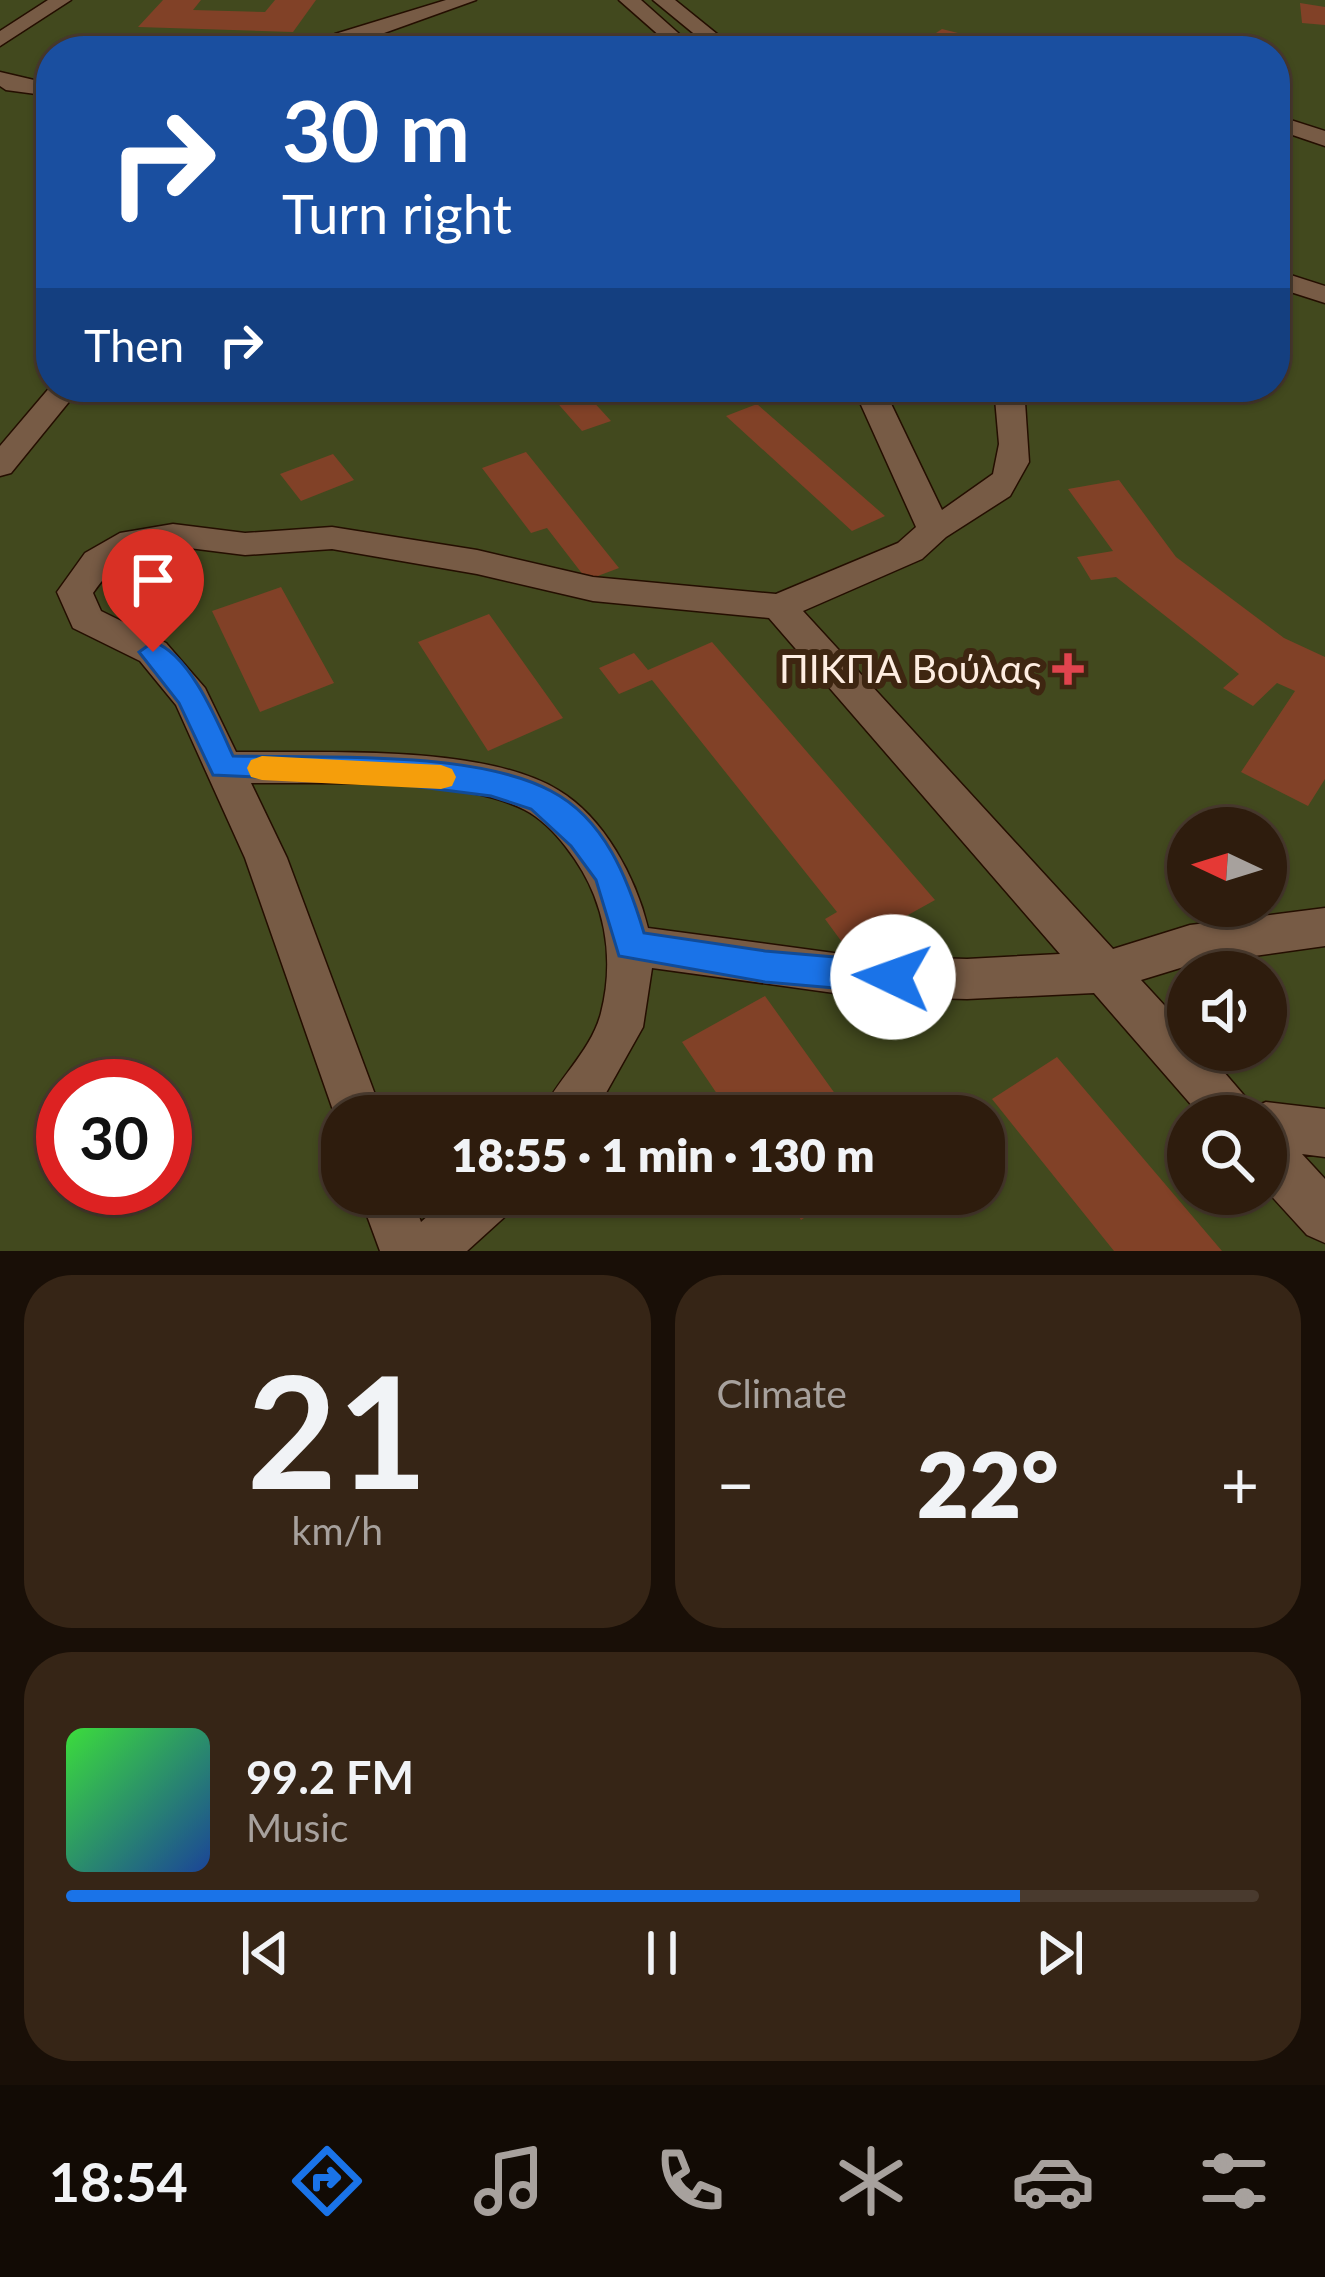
<!DOCTYPE html>
<html lang="en">
<head>
<meta charset="utf-8">
<style>
	body { margin:0; font-family:Lato,sans-serif; background:#362516; color:#f1f3f6; height:100vh; display:flex; flex-direction:column; font-size:45px; white-space:nowrap }
	* { box-sizing:border-box; margin:0 }
	p { font-size:39px; color:#a7a19d }
	.icon { flex:none; width:66px; height:66px; fill:none; stroke:currentColor; stroke-width:2; stroke-linecap:round; stroke-linejoin:round }
	.map { position:relative; height:1251px; overflow:hidden }
	.side { display:flex; flex-direction:column; gap:24px; padding:24px; background:#190f07; flex:1 }
	.side>* { flex:none }
	.banner { position:absolute; left:36px; top:36px; width:1254px; height:366px; border-radius:48px; box-shadow:0 3px 9px #0004,0 0 0 3px #493a2e; background:#1a4fa0; color:#fff; overflow:hidden }
	.needle { width:78px; rotate:274deg }
	.fabs { position:absolute; left:1167px; top:807px; display:grid; gap:24px }
	.fabs a { display:grid; place-items:center; width:120px; height:120px; border-radius:50%; background:#2e1c0d; box-shadow:0 3px 9px #0004,0 0 0 3px #493a2e; font-size:60px }
	.speed { position:absolute; left:36px; top:1059px; display:flex; gap:24px; font-size:60px; font-weight:700; text-align:center }
	.speed>* { display:grid; place-content:center; width:156px; height:156px; border-radius:50%; background:#2e1c0d; box-shadow:0 3px 9px #0004,0 0 0 3px #493a2e; line-height:1 }
	.speed .limit { border:18px solid #d22; background:#fff; color:#111 }
	.pin { position:absolute; display:grid; place-items:center; width:102px; height:102px; color:#fff; margin:-123px -51px; border-radius:50% 50% 50% 0; rotate:-45deg; box-shadow:0 0 12px #0007 }
	.pin .icon { rotate:45deg }
	.me { position:absolute; width:132px; margin:-66px; rotate:273deg; stroke-linejoin:round; filter:drop-shadow(0 0 9px #0008) }
	.turn { display:flex; align-items:center; gap:42px; height:252px; padding:0 48px; font-size:54px }
	.turn .icon { width:156px; height:156px; stroke-width:2.5 }
	.turn b { display:block; font-size:84px; line-height:102px }
	.then { display:flex; align-items:center; height:114px; padding:0 48px; background:#0003; gap:24px; font-size:45px }
	.big { font-size:90px; font-weight:800; line-height:1.1 }
	.side .widget { flex:1; display:flex; flex-direction:column; justify-content:center; gap:18px; min-width:0; padding:0 42px; border-radius:48px; background:#362516 }
	.side .dial { align-items:center; gap:0 }
	.dial b { font-size:156px; line-height:1 }
	.song { display:flex; align-items:center; gap:36px }
	.cover { width:144px; height:144px; border-radius:18px; background:linear-gradient(135deg,hsl(120 70% 55%),hsl(220 70% 35%)) }
	.played { height:12px; border-radius:6px; background:linear-gradient(90deg,#1a73e8 80%,#493a2e 80%) }
	.keys { display:flex; justify-content:space-around; direction:ltr }
	.heat { display:flex; justify-content:space-between; align-items:center; font-size:66px; direction:ltr }
	.side .tiles { flex:1; display:grid; gap:24px; grid-template-columns:1fr 1fr }
	.widget:last-child { grid-column:span 2 }
	.trip { position:absolute; left:321px; top:1095px; width:684px; height:120px; border-radius:48px; background:#2e1c0d; box-shadow:0 3px 9px #0004,0 0 0 3px #493a2e; font-weight:800; line-height:120px; text-align:center }
	.dock { display:flex; height:192px; justify-content:space-around; align-items:center; background:#120b05; color:#a7a19d }
	.dock .icon { width:84px; height:84px }
	.dock .active { color:#1a73e8 }
	.dock b { font-size:54px; color:#f1f3f6 }
	.map>svg:first-child { display:block }
	.green { fill:#42491e; fill-rule:evenodd }
	.building { fill:#814127 }
	.lines { fill:none; stroke-linecap:round; stroke-linejoin:round }
	.minor-casing { stroke:#240e00; stroke-width:3 }
	.minor { fill:#775b45; fill-rule:evenodd }
	.route { fill:#1a73e8; stroke:#114b97; stroke-width:3 }
	.slow { fill:#f59e0b }
	.health-dot { fill:#e0444e; stroke:#3e2611; stroke-width:4.5 }
	.labels { text-anchor:middle; stroke-width:12; stroke-linejoin:round; paint-order:stroke }
	.poi-label { font-size:39px; fill:#feede1; stroke:#3e2611; text-anchor:end }
</style>
</head>
<body>
<div class="map">
<svg width="1325" height="1251" viewBox="0 0 1325 1251">
	<rect width="100%" height="100%" fill="#3e2611"/>
	<path class="green" d="M0,0h1325v1251h-1325zM51,51h1224v336h-1224zM1188,828h78v78h-78zM1188,972h78v78h-78zM63,1086h102v102h-102zM342,1116h642v78h-642zM1188,1116h78v78h-78z"/>
	<path class="building" d="M163,0h38l-8,10 72,2 10,-12h41l-23,32 -155,-5z
		M1300,3l25,4v18l-23,-2z
		M942,29l80,20v2h-79l-25,-6z
		M214,38l86,2 -7,11h-90z
		M1208,39l12,12h-43l-10,-11z
		M526,387h54l31,34 -29,10 -36,-41 -13,4z
		M757,404l128,112 -33,15 -126,-115z
		M526,452l93,116 -32,12 -40,-52 -16,5 -49,-65z
		M333,454l21,26 -53,21 -21,-27z
		M1119,480l57,77 108,81 41,19v122l-17,27 -67,-34 54,-81 -18,-8 -24,23 -30,-18 16,-14 -123,-97 -25,3 -14,-23 36,-6 -45,-62z
		M281,587l53,96 -74,29 -48,-101z
		M489,614l74,104 -75,33 -70,-109z
		M712,642l223,258 -88,49 -22,-30 12,-7 -185,-232 -33,14 -20,-26 35,-15 14,17z
		M765,996l86,120h-119l-50,-74z
		M1057,1057l165,194h-108l-122,-152z
		M784,1194h56l-39,26z"/>
	<g class="lines">
		<defs>
			<path id="minor" d="M48,0h23l-71,46v-15z
				M446,0h30l-142,51h-25l26,-17z
				M619,0h22l45,40 -17,4z
				M653,0h22l63,51h-23z
				M0,72l51,12v12l-45,-6 -6,-4z
				M1275,115l50,16v15l-50,-17z
				M1275,270l50,16v17l-50,-16z
				M51,386l30,1 -70,86 -11,3v-30z
				M853,387h30l59,123 51,-36 6,-30 -5,-57h30l5,75 -19,34 -64,41 -24,22 -119,52 310,338 77,-24 135,-17v38l-135,19 -49,15 47,51v19h17l49,57 12,-5 59,7v48l-23,-3 23,25v64l-18,-8 -41,-45v-74h-65l-107,-123 -127,6 -111,-3 -204,-28 -9,59 -50,89h-53c16,-36 51,-64 61,-103 10,-39 8,-80 -7,-118 -11,-29 -40,-70 -69,-85 -65,-34 -199,-26 -274,-27l36,75 96,258h-41l-1,17 -96,-275 -69,-153 -36,-44 -67,-33 -16,-36 28,-39 35,-20 53,-9 72,9 87,-6 145,23 116,27 183,17 122,-51 18,-16zM173,546l72,9 87,-6 145,25 116,27 176,17 291,336 -93,5 -111,-3 -208,-28c-12,-50 -44,-111 -90,-138 -76,-46 -233,-37 -322,-38l-31,-64 -39,-45 -65,-32 -8,-18c21,-31 43,-41 80,-47z
				M359,1194h52l10,28 32,-28h65l-8,18 -43,39h-87z"/>
		</defs>
		<use href="#minor" class="minor-casing"/>
		<use href="#minor" class="minor"/>
	</g>
	<path class="route" d="M153,642c37,11 65,81 80,114 87,2 242,-6 318,35 54,28 77,88 93,142l121,18 128,11 12,4 5,11 -5,11 -12,5 -128,-11 -146,-26 -23,-76 -25,-34 -40,-37 -40,-13 -94,-12 -184,-9 -34,-72 -40,-51z"/>
	<path class="slow" d="M262,756l179,9 11,4 4,8 -4,9 -11,3 -179,-9 -11,-3 -4,-9 4,-8z"/>
	<path class="health-dot" d="M1062 651h12v12h12v12h-12v12h-12v-12h-12v-12h12z"/>
	<g class="labels">
		<g class="poi-label">
			<text x="1041" y="683">ΠΙΚΠΑ Βούλας</text>
		</g>
	</g>
</svg>
<div class="fabs">
<a><svg class="needle" viewBox="-14 -14 28 28"><path d="M0-13l5 13h-10z" fill="#e53935"/><path d="M0 13l5-13h-10z" fill="#a7a19d"/></svg></a>
<a><svg class="icon" aria-label="sound" viewBox="0 0 24 24"><path d="M4 9h4l5-4v14l-5-4H4zM17 9q2 3 0 6"/></svg></a>
<a><svg class="icon" aria-label="search" viewBox="0 0 24 24"><circle cx="10" cy="10" r="6"/><path d="M15 15l6 6"/></svg></a>
</div>
<div class="speed"><div class="limit">30</div></div>
<div class="pin" style="left:153px;top:652px;background:#d93025"><svg class="icon" aria-label="arrive" viewBox="0 0 24 24"><path d="M6 21V4h12l-3 4 3 4H6"/></svg></div>
<svg class="me" style="left:893px;top:977px" viewBox="-20 -20 40 40"><circle r="19" fill="#fff"/><path d="M0-13L10 11 0 6-10 11z" fill="#1a73e8"/></svg>
<div class="trip">18:55 · 1 min · 130 m</div>
<div class="banner">
<div class="turn"><svg class="icon" aria-label="right" viewBox="0 0 24 24"><path d="M7 20v-9h11M14 6l5 5-5 5"/></svg><div><b>30 m</b>Turn right</div></div>
<div class="then">Then<svg class="icon" aria-label="right" viewBox="0 0 24 24"><path d="M7 20v-9h11M14 6l5 5-5 5"/></svg></div>
</div>
</div>
<section class="side">
<div class="tiles">
<div class="widget dial"><b>21</b><p>km/h</p></div>
<div class="widget"><p>Climate</p>
<div class="heat"><a>−</a><b class="big">22°</b><a>+</a></div>
</div>
<div class="widget">
<div class="song"><i class="cover"></i><div><b>99.2 FM</b><p>Music</p></div></div>
<div class="played"></div>
<div class="keys"><svg class="icon" aria-label="previous" viewBox="0 0 24 24"><path d="M18 5L8 12l10 7zM5 5v14"/></svg><svg class="icon" aria-label="pause" viewBox="0 0 24 24"><path d="M8 5v14M16 5v14"/></svg><svg class="icon" aria-label="next" viewBox="0 0 24 24"><path d="M6 5l10 7-10 7zM19 5v14"/></svg></div>
</div>
</div>
</section>
<nav class="dock">
<b>18:54</b>
<svg class="icon active" aria-label="directions" viewBox="0 0 24 24"><path d="M12 3l9 9-9 9-9-9zM9 14v-3h6M13 9l2 2-2 2"/></svg>
<svg class="icon" aria-label="music" viewBox="0 0 24 24"><path d="M9 18V5l10-2v13"/><circle cx="6" cy="18" r="3"/><circle cx="16" cy="16" r="3"/></svg>
<svg class="icon" aria-label="phone" viewBox="0 0 24 24"><path d="M5 4h4l2 5-3 2q2 4 5 5l2-3 5 2v4C11 20 4 13 5 4z"/></svg>
<svg class="icon" aria-label="climate" viewBox="0 0 24 24"><path d="M12 3v18M4 7l16 10M4 17L20 7"/></svg>
<svg class="icon" aria-label="car" viewBox="0 0 24 24"><path d="M5 17H2v-5l4-1 3-4h7l3 4 3 1v5h-3M9 17h6M6 11h13"/><circle cx="7" cy="17" r="2"/><circle cx="17" cy="17" r="2"/></svg>
<svg class="icon" aria-label="filters" viewBox="0 0 24 24"><path d="M4 7h16M4 17h16"/><circle cx="9" cy="7" r="2"/><circle cx="15" cy="17" r="2"/></svg>
</nav>
</body>
</html>
